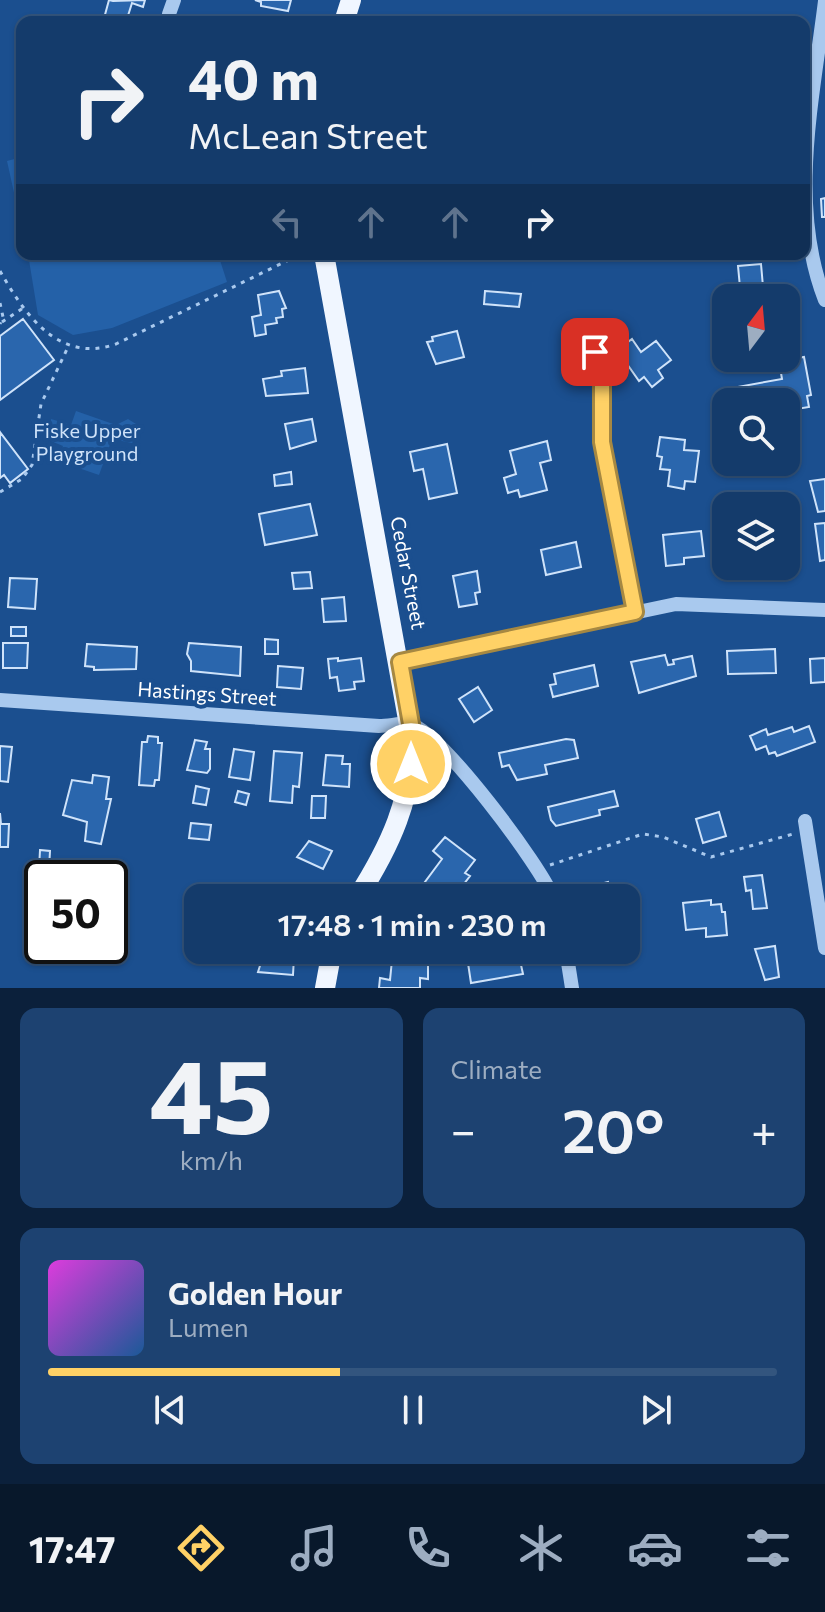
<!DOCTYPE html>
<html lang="en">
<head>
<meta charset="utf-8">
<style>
	body { margin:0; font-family:Commissioner,sans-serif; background:#1d4271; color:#f1f3f6; height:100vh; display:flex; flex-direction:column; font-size:30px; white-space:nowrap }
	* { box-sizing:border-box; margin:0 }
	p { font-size:26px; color:#9dadc1 }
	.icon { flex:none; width:44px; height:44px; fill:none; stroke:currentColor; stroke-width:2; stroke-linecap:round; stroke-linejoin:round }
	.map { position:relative; height:988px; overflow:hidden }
	.panel { display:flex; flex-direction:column; gap:20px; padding:20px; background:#0b203b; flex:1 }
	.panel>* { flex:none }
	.top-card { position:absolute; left:16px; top:16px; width:794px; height:244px; border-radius:16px; box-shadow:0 2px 6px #0004,0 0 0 2px #33557e; background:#143b6b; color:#f1f3f6; overflow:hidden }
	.needle { width:52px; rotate:16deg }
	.tools { position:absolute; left:712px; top:284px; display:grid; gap:16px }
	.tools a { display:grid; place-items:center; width:88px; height:88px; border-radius:16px; background:#143b6b; box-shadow:0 2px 6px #0004,0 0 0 2px #33557e; font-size:40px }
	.speed { position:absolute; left:24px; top:860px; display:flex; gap:16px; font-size:40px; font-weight:700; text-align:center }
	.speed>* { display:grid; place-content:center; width:104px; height:104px; border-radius:50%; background:#143b6b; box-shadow:0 2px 6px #0004,0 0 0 2px #33557e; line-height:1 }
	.speed .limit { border:4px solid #111; border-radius:12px; background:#fff; color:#111 }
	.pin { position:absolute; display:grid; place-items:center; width:68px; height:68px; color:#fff; margin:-34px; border-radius:16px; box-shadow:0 4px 12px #0006 }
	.me { position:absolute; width:88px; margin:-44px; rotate:0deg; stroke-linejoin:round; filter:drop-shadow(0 0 6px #0008) }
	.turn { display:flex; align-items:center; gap:28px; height:168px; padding:0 40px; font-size:36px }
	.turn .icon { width:104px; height:104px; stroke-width:2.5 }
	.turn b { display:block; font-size:56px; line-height:68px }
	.lanes { display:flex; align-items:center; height:76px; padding:0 40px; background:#0003; justify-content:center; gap:40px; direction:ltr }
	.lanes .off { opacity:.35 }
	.big { font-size:60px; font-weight:600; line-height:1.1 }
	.panel .card { flex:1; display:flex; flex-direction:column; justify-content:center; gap:12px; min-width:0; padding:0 28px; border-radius:16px; background:#1d4271 }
	.panel .dial { align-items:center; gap:0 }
	.dial b { font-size:104px; line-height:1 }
	.song { display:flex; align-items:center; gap:24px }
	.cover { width:96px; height:96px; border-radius:12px; background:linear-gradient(135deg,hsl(300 70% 55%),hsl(210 70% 35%)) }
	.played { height:8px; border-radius:4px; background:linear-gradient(90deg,#ffd166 40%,#33557e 40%) }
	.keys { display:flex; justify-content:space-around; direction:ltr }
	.heat { display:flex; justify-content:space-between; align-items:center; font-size:44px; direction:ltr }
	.panel .tiles { flex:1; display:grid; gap:20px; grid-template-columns:1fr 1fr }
	.card:last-child { grid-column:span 2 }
	.trip { position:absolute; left:184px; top:884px; width:456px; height:80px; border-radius:16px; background:#143b6b; box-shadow:0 2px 6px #0004,0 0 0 2px #33557e; font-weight:600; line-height:80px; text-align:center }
	.dock { display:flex; height:128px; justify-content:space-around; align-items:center; background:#08182b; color:#9dadc1 }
	.dock .icon { width:56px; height:56px }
	.dock .active { color:#ffd166 }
	.dock b { font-size:36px; color:#f1f3f6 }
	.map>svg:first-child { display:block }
	.green { fill:#2461a8 }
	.building { fill:#2a66ad; stroke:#cfe3fa; stroke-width:2 }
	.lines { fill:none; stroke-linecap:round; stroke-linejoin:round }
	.path { stroke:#a9c9ee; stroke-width:3; stroke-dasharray:4 6; stroke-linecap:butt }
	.minor { stroke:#a9c9ee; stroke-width:14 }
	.major { stroke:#f0f6ff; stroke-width:20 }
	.route-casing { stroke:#a68842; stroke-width:20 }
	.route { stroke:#ffd166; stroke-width:14 }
	.labels { text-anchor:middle; stroke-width:8; stroke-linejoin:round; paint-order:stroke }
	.park-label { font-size:20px; fill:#cfe3fa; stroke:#1b4f8f }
	.street-label { font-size:20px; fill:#fff; stroke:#1b4f8f }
</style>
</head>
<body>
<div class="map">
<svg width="825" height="988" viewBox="0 0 825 988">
	<rect width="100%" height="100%" fill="#1b4f8f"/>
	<path class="green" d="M22,157v72l-15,-68z
		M28,254h190l9,28 -115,46 -39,7 -35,-20z
		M76,411l40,14 12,-6 8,5 1,12 -5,7 -20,-4 -13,36 -41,-14 5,-15 -17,-7 5,-20 20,6z"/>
	<path class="building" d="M109,0l4,1 32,-1 -2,7 -11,-4 -6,19h-23z
		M255,0h36l-3,11 -27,-5v-4z
		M825,198v19h-3l-1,-18z
		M581,254h26l1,5 -26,2z
		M761,264l3,34h-23l-3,-32z
		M279,291l7,17 -4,1 1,8 -7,1 1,5 -12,2 1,9 -11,2 -3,-19 9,-2 -3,-20z
		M485,291l36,3 -2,13 -35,-3z
		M23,319l31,41 -54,40v-64z
		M457,331l7,26 -28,7 -9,-22 6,-1 -1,-4z
		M632,339l9,13 15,-11 15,19 -13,10 5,8 -11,9 -8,-10 -5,4 -12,-17 -5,4 -10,-14z
		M804,357l7,38 -4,1 2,11 -18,3 -8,-22 -19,5 3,9h-32l-3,-14 50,-9 -3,-18z
		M305,368l3,25 -42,3 -3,-17 19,-3 -1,-5z
		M312,419l4,22 -26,8 -5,-25z
		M0,432l28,37 -18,14 -6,-8 -4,3z
		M660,437l25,3 -1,10 15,1 -4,31 -10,-1 -1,8 -16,-3 2,-16 -10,-1 2,-12 -5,-1z
		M547,441l4,19 -11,3 7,27 -27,7 -2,-7 -10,3 -4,-15 12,-4 -6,-23z
		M447,444l10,49 -28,6 -6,-30 -9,2 -4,-19z
		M291,472l1,12 -17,2 -1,-11z
		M825,479v32l-7,1 -8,-31z
		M310,504l7,31 -52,10 -6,-31z
		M825,523v37l-5,1 -5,-37z
		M701,531l3,25 -20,2v6l-18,2 -3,-31z
		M576,542l5,25 -35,8 -5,-25z
		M477,571l3,21 -5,1 2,11 -18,3 -6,-31z
		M310,572l2,16 -18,1 -2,-16z
		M10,578l27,1 -2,30 -27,-2z
		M344,597l2,24 -22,1 -2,-23z
		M11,627h15v9h-15z
		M265,639l13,1v14h-13z
		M3,643h25l-1,25h-24z
		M189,643l52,4 -1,29 -49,-5v-10l-4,-7z
		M87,644l50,3 -1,22 -42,1v-3l-9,-1z
		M775,649l1,24 -48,1 -1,-23z
		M665,655l3,10 6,-1 -1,-4 19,-4 4,20 -57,17 -8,-31z
		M338,658v3l23,-3 3,23 -10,1 1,7 -16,2 -2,-14 -7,1 -2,-19z
		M825,658v24l-14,1 -1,-24z
		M594,665l4,21 -45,11 -3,-12 6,-1 -2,-10z
		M278,666l25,2 -2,21 -24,-2z
		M478,687l14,23 -18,12 -15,-23z
		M809,726l6,16 -38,14 -2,-4 -6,2 -3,-8 -10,4 -6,-14 16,-7 2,6 24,-8 2,5z
		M148,736l10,1v6h4l-3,37h-4l-1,6 -15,-1 3,-43h5z
		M566,739l8,1 4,18 -33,7 2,9 -30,6 -8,-15 -7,2 -3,-14z
		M195,740l12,2 -2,7h5v20l-3,4 -20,-3z
		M0,746l12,1 -4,35 -8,-1z
		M234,749l20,3 -4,28 -21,-3z
		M274,751l28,2 -3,34 -6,-1 -1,17 -22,-2z
		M326,755l17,1 -1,8h8l-1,23 -26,-2z
		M93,775l16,2 -3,22h5l-10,45 -16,-3 2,-19 -24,-7 9,-35 20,3z
		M196,786l13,3 -3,16 -13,-2z
		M238,791l11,3 -3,11 -11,-3z
		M614,791l4,15 -19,4 1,5 -44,11 -5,-6 -3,-13z
		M312,796h14l-1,22h-14z
		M719,812l7,24 -23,7 -7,-24z
		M0,813l1,11h8l-1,23h-8z
		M191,823l20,2 -2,15 -20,-2z
		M445,837l30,23 -10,13 5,3 -17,22h-29l-4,-3 5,-6 -3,-3 20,-27 -9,-8z
		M309,841l23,10 -9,18 -26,-12z
		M40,850l10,1 -1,18h-10z
		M762,875l5,33 -14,1 -2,-19 -5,1 -2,-14z
		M608,882l3,14 -19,2 -3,-11z
		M294,889l17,9h-21z
		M711,900v5l10,-1 1,8h3l2,23 -21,2v-9l-20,2 -3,-27z
		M626,934h3l5,25 -23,5 -3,-14h18z
		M775,946l4,31 -14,3 -10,-31z
		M265,950h16v6l13,1 -1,18 -35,-3z
		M393,950h28v8h7v21l-8,-1v10h-41l1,-10 10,2z
		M466,950h41l1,8 11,-2 4,18 -52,9z"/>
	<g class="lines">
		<path class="path" d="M0,271c25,44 59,93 116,73l185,-90
			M0,303l3,14 -3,7
			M2,322l21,-14
			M0,492l22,-13 10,-14 9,-61 27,-57
			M550,865l93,-31 20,3 48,20 82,-23"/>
		<path class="minor" d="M825,1c-12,98 -37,204 0,299
			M169,14l5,-14
			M595,352l7,33 3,73 30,154
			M400,662l276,-58 149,6
			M0,700l379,26c10,0 22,-3 31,-2 29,6 132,143 143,174
			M805,821l20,127
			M566,950l6,38"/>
		<path class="major" d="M344,22l7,-22
			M324,254l87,482c3,61 -22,112 -54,162
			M325,988l7,-38"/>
	</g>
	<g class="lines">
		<defs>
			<path id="route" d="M411,764v-40l-11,-62 235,-50 -33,-170v-57l-7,-33"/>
		</defs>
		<use href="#route" class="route-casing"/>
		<use href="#route" class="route"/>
	</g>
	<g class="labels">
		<g class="park-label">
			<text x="87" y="438">Fiske Upper<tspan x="87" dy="23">Playground</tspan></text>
		</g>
		<g class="street-label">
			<text transform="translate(408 573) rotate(79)" y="7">Cedar Street</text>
			<text transform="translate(207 694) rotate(4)" y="7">Hastings Street</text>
		</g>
	</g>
</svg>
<div class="tools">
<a><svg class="needle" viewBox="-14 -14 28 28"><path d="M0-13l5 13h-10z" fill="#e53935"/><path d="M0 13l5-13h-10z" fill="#9dadc1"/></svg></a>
<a><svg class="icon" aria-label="search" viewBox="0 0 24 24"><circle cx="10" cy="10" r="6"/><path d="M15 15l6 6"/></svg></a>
<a><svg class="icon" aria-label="layers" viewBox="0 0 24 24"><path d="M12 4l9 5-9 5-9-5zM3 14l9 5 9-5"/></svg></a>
</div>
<div class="speed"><div class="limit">50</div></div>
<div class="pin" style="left:595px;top:352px;background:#d93025"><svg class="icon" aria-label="arrive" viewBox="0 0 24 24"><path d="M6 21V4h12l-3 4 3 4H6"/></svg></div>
<svg class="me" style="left:411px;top:764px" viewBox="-20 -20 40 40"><circle r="17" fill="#ffd166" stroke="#fff" stroke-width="3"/><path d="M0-11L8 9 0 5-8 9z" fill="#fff"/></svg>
<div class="trip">17:48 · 1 min · 230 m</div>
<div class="top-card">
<div class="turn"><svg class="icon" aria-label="right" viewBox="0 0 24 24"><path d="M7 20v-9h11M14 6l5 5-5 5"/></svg><div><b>40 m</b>McLean Street</div></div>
<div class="lanes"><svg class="icon off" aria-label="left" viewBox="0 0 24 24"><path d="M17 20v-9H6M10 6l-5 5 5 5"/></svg><svg class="icon off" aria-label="ahead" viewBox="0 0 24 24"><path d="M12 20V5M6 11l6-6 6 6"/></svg><svg class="icon off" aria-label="ahead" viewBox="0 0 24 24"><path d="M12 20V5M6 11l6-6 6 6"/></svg><svg class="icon" aria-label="right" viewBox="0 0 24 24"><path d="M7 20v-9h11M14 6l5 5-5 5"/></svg></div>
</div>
</div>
<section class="panel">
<div class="tiles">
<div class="card dial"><b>45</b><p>km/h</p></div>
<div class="card"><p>Climate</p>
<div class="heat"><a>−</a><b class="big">20°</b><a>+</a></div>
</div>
<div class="card">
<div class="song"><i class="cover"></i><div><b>Golden Hour</b><p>Lumen</p></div></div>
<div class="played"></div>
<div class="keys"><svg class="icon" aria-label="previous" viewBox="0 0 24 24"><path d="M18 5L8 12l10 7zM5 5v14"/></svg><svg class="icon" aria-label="pause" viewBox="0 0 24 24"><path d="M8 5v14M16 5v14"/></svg><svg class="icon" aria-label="next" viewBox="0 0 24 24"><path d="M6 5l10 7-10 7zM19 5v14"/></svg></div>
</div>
</div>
</section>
<nav class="dock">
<b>17:47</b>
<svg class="icon active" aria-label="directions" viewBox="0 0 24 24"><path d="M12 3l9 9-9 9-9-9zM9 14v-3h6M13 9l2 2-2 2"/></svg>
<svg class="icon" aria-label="music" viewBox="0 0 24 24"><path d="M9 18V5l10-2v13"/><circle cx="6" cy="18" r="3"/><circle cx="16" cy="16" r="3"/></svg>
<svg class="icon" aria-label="phone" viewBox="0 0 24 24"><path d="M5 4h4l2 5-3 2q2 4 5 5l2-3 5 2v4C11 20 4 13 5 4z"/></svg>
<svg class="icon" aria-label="climate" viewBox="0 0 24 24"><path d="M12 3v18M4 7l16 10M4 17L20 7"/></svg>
<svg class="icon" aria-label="car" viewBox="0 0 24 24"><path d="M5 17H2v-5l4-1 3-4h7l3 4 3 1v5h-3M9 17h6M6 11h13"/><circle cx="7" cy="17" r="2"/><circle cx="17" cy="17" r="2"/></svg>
<svg class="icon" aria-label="filters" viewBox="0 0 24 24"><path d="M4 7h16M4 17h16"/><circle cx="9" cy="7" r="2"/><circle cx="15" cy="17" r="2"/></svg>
</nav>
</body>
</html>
